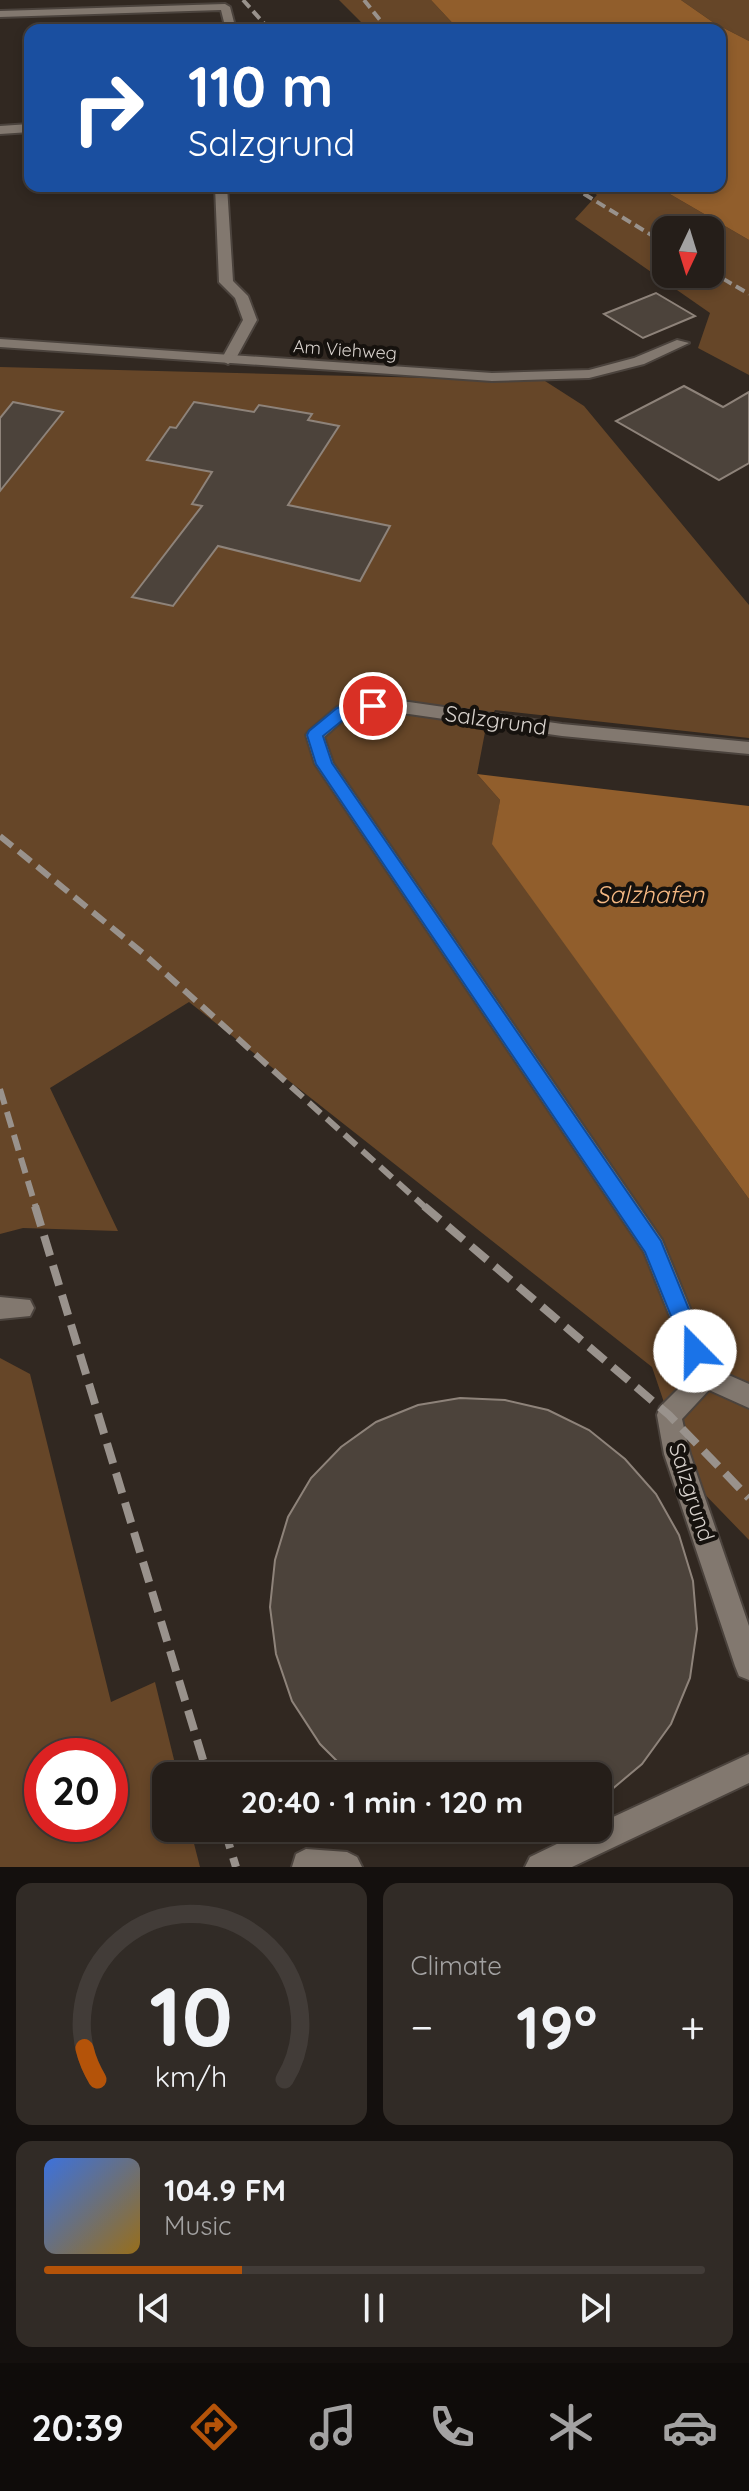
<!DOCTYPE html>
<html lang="en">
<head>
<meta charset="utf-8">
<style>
	body { margin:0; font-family:Quicksand,sans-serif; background:#312b26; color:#f1f3f6; height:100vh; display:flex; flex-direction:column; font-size:30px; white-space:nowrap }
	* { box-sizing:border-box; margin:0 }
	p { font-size:26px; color:#a3a2a2 }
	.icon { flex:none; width:44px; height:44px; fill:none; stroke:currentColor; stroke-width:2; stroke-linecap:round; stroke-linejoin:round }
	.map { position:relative; height:1867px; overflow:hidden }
	.details { display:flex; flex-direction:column; gap:16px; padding:16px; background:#14100e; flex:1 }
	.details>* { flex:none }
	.guide { position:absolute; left:24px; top:24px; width:702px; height:168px; border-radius:16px; box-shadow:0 4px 12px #0003,0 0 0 2px #423c38; background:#1a4fa0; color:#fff; overflow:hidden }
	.needle { width:52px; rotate:184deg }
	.controls { position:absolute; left:652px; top:216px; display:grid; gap:16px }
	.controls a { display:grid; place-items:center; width:72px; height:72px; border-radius:16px; background:#251e19; box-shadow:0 4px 12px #0003,0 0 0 2px #423c38; font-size:40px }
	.speed { position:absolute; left:24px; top:1738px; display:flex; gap:16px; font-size:40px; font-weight:700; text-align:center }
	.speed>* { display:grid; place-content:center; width:104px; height:104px; border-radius:50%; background:#251e19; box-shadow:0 4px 12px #0003,0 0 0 2px #423c38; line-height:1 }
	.speed .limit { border:12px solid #d22; background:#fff; color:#111 }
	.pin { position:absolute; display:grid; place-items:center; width:68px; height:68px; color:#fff; margin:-34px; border:4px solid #fff; border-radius:50%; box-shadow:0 2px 8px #0007 }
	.me { position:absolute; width:88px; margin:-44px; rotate:338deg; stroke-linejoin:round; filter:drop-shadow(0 0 6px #0008) }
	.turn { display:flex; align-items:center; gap:28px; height:168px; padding:0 32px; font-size:36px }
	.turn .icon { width:104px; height:104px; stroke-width:2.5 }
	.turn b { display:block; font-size:56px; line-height:68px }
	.big { font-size:60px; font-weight:700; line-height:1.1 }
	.details .tile { flex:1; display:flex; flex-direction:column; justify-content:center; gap:12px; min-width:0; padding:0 28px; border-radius:16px; background:#312b26 }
	.details .dial { align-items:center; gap:0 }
	.dial svg { height:208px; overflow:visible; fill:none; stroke:#423c38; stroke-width:7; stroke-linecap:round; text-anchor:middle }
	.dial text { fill:#f1f3f6; stroke:none }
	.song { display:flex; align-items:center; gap:24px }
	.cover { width:96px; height:96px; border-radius:12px; background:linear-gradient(135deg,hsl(220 70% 55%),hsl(40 70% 35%)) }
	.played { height:8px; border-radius:4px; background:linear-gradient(90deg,#b45309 30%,#423c38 30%) }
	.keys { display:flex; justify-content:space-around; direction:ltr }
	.heat { display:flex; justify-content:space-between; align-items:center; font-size:44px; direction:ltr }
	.details .tiles { flex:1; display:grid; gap:16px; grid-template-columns:1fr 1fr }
	.tile:last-child { grid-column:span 2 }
	.trip { position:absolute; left:152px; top:1762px; width:460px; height:80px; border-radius:16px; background:#251e19; box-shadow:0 4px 12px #0003,0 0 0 2px #423c38; font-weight:700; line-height:80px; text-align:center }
	.menu { display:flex; height:128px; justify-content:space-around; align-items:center; background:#0f0c0a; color:#a3a2a2 }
	.menu .icon { width:56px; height:56px }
	.menu .current { color:#b45309 }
	.menu b { font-size:36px; color:#f1f3f6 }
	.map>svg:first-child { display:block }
	.green { fill:#664628; fill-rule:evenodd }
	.water { fill:#915e2c }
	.building { fill:#4c433b; stroke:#8e837a; stroke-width:2 }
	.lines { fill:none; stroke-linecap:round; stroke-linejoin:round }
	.service-casing { stroke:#4b433d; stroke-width:4 }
	.minor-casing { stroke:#4b433d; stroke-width:4 }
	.service { fill:#82786f; fill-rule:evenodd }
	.minor { fill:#82786f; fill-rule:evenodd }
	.rail-far2 { stroke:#99928c; stroke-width:4; stroke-dasharray:10 5; stroke-linecap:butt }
	.rail-far1 { stroke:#99928c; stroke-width:6; stroke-dasharray:16 8; stroke-linecap:butt }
	.rail { stroke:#99928c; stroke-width:8; stroke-dasharray:21 10; stroke-linecap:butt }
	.route { fill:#1a73e8; stroke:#114b97; stroke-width:2 }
	.labels { text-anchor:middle; stroke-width:8; stroke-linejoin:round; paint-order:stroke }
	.far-street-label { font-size:18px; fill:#d8d2cd; stroke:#16120e }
	.street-label { font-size:22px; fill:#d8d2cd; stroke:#16120e }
	.water-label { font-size:24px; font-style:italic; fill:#f6b983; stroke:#16120e }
</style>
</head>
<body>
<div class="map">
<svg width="749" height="1867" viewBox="0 0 749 1867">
	<rect width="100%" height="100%" fill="#312821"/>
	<path class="green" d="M339,0h92l28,30h-90z
		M681,0h68v41l-35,-18z
		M584,186h72l93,54v135l-51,-27 12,-35 -135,-94 22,-24zM666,230h44v44h-44z
		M0,367l545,14 39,25 165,199v133l-254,-28 -9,17 -9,47 23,26 -7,44 256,355v341l-59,-61 -38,-112 -463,-365 -139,86 68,143 -95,-3 -23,6z
		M0,1358l30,16 81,328 44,-20 23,94h-12v52h24l10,39h-200zM42,1756h68v68h-68z"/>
	<path class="water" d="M431,0h250l33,23 35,18v199l-93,-54h64v-156h-261z
		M477,774l272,32v393l-257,-355 8,-44z"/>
	<path class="building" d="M656,293l39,23 -52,22 -39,-24z
		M684,386l39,21 26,-15v71l-30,17 -103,-59z
		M13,402l50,10 -63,79v-73z
		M194,402l60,10 5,-7 53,9 -4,6 31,6 -51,79 102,21 -30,55 -142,-35 -45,60 -41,-9 70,-91 -10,-2 20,-32 -65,-12 23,-33 6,1z
		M460,1398l45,2 43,10 41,20 36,29 31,35 23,41 14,46 4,48 -7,49 -19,46 -29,40 -44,37v-25h-246l-32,-32 -28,-43 -16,-47 -6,-47 5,-47 13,-43 23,-39 30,-31 35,-25 42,-17z"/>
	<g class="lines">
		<defs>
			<path id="service" d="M225,4l5,3 6,23h-10l-5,-20 -221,7v-6z
				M30,124v8l-30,2v-8z
				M215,186h12l6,95 15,15 9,24 -22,40 -7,4 -7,-4 22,-40 -8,-22 -16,-16z
				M373,700l36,2 153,22 187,18v12l-187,-18 -153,-22 -36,-2 -25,4 -24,21 9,26 329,477 53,129 34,15v24l-40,-18 -27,29 8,35 59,172v54l-10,-4 -4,-10 -71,-212 -7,-39 3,-8 33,-33 -49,-122 -329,-488 -9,-29 3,-4 28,-24z
				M0,1297l30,3 4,8 -4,8 -30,3z
				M749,1754v29l-177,84h-47l5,-10 60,-29h8v-4z
				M306,1849l41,3 10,5 5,10h-70l4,-13z"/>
			<path id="minor" d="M0,339l492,34 97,-3 45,-12 43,-18 12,3 -45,21 -55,14 -97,3 -492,-34z"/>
		</defs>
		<use href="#service" class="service-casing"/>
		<use href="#minor" class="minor-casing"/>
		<use href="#service" class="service"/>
		<use href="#minor" class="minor"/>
		<path class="rail-far2" d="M243,0l27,30
			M364,0l24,30
			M571,186l95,58
			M710,271l39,23"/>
		<path class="rail-far1" d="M0,836l144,118 282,254
			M0,1089l36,119"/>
		<path class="rail" d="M35,1206l173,570
			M424,1206l245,209 80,83
			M224,1828l12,39"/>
	</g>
	<path class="route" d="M373,700l8,6 -2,3 -31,7 -25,20 9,27 329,478 45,110 -3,7 -8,3 -7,-3 -43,-106 -329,-488 -9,-29 2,-4 28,-23z"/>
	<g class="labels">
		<g class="far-street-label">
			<text transform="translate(345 350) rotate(4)" y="6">Am Viehweg</text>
		</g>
		<g class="street-label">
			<text transform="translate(496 720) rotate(8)" y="8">Salzgrund</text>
			<text transform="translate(692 1492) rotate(72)" y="8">Salzgrund</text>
		</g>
		<g class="water-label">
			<text x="650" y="903">Salzhafen</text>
		</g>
	</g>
</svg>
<div class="controls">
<a><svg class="needle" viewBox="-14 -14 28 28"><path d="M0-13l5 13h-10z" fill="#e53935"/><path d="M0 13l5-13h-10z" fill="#a3a2a2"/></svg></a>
</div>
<div class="speed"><div class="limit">20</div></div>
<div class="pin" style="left:373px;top:706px;background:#d93025"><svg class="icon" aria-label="arrive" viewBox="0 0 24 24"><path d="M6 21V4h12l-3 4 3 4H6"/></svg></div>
<svg class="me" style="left:695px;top:1351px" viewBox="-20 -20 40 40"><circle r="19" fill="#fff"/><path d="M0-13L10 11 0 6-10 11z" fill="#1a73e8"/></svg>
<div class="trip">20:40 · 1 min · 120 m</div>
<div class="guide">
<div class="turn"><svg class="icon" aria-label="right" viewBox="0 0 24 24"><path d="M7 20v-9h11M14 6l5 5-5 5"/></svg><div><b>110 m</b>Salzgrund</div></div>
</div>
</div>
<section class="details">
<div class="tiles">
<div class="tile dial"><svg viewBox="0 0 100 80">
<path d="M14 69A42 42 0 1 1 86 69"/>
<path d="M14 69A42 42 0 0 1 9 57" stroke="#b45309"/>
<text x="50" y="56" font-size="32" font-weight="700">10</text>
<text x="50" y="72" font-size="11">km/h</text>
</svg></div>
<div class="tile"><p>Climate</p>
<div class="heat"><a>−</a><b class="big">19°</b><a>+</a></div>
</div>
<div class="tile">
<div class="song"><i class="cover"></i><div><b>104.9 FM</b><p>Music</p></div></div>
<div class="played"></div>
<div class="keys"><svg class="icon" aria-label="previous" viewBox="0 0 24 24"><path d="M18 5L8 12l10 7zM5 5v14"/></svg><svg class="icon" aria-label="pause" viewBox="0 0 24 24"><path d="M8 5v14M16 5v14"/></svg><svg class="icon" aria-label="next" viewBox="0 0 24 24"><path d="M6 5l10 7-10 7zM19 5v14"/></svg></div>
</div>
</div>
</section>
<nav class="menu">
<b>20:39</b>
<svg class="icon current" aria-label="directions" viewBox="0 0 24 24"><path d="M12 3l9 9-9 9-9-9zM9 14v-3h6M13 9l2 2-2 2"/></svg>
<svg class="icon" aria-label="music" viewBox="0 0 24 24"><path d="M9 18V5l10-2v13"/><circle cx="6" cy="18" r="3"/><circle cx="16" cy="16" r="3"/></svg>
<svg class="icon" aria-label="phone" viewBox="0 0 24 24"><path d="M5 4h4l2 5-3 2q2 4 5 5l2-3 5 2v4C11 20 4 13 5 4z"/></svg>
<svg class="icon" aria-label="climate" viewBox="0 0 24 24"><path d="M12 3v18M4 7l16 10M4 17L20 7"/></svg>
<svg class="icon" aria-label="car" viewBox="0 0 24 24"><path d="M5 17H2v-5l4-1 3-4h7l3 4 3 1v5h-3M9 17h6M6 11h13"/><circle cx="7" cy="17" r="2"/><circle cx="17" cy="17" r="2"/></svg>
</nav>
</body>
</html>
